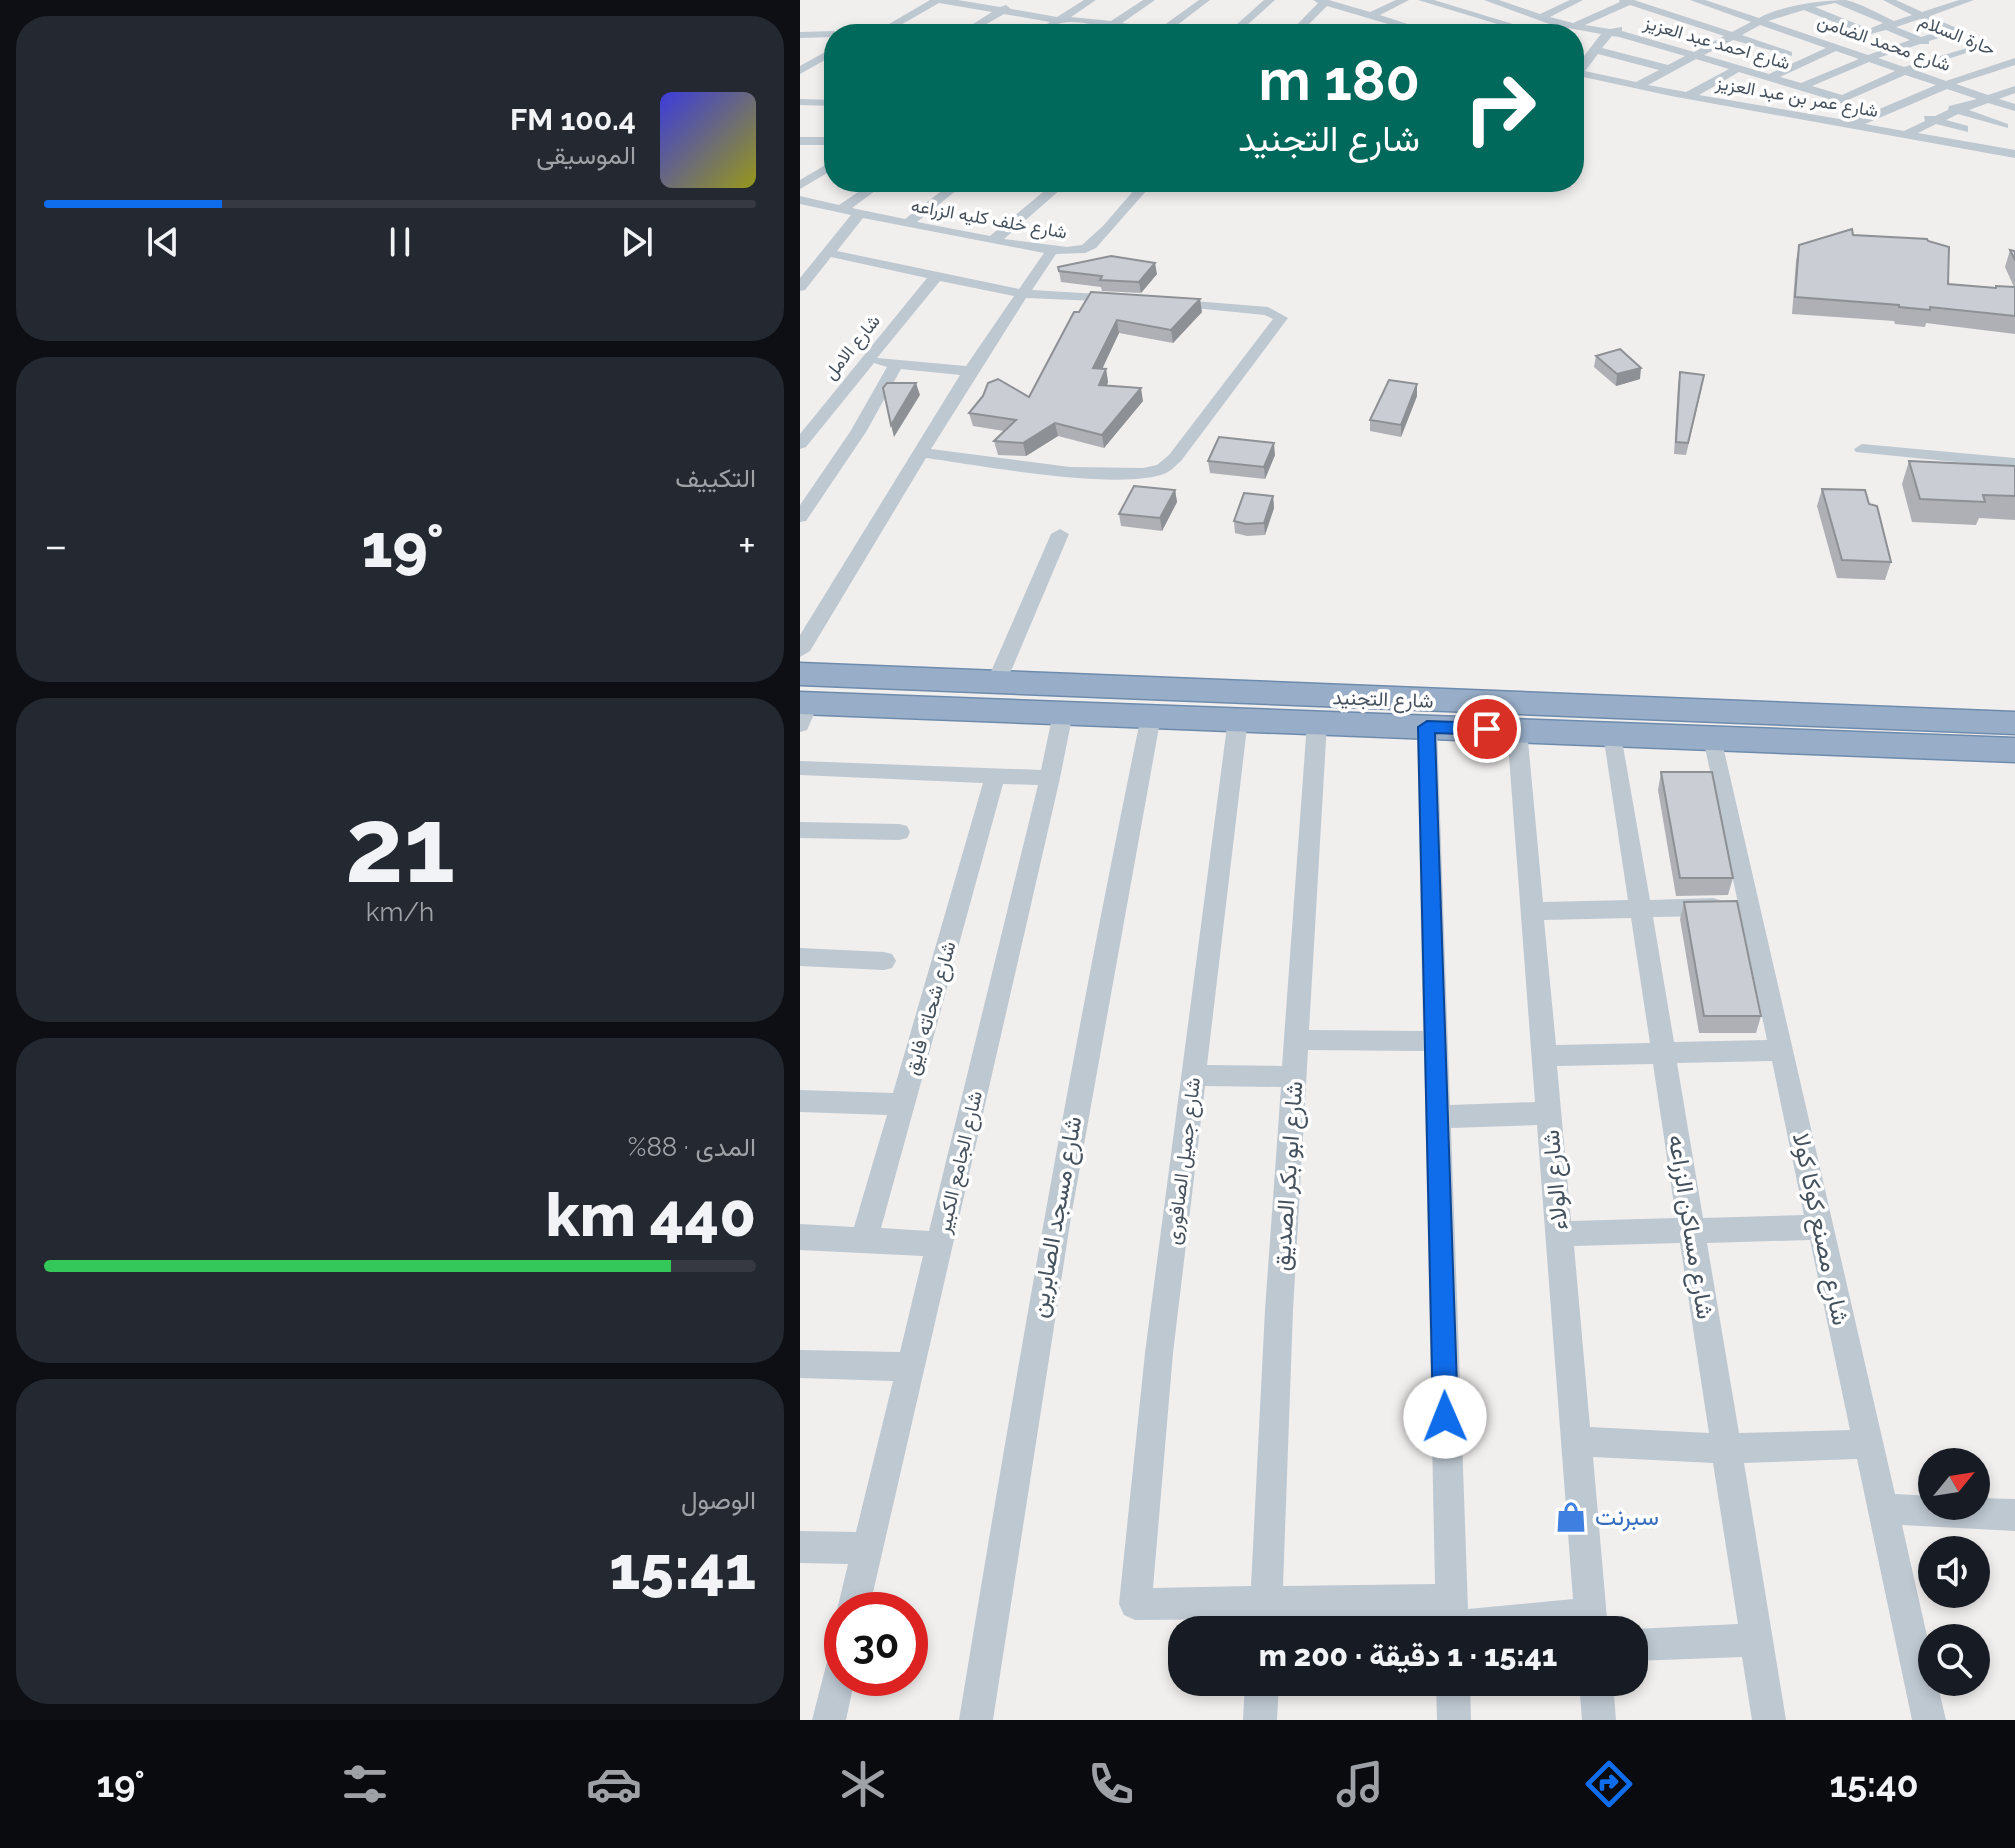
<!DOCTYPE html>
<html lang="ar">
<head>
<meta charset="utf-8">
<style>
	body { margin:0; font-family:Raleway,Vazirmatn,sans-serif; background:#242831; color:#f1f3f6; direction:rtl; height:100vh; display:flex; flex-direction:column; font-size:30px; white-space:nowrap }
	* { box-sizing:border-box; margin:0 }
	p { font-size:26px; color:#9ea1a6 }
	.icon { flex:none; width:44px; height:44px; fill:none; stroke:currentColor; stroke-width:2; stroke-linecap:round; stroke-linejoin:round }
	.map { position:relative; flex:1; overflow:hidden; direction:ltr }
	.side { display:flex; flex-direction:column; gap:16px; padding:16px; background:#0d0f14; width:800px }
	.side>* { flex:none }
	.banner { position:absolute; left:24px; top:24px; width:760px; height:168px; border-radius:32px; box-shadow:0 4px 12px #0003; direction:rtl; background:#00695c; color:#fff; overflow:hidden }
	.needle { width:52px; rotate:60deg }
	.tools { position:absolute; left:1118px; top:1448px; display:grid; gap:16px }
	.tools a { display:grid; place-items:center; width:72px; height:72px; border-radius:50%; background:#171b24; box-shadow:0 4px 12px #0003; font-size:40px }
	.speed { position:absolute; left:24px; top:1592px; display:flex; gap:16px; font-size:40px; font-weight:700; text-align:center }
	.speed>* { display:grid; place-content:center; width:104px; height:104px; border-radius:50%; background:#171b24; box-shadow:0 4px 12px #0003; line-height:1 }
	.speed .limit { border:12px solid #d22; background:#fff; color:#111 }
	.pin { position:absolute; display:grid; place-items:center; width:68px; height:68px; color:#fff; margin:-34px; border:4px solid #fff; border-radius:50%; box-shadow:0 2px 8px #0007 }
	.me { position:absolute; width:88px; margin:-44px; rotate:359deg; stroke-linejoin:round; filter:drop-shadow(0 0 6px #0008) }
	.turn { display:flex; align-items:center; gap:28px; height:168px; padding:0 32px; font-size:36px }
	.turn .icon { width:104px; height:104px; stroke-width:2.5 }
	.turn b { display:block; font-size:56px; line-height:68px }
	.big { font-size:60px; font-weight:800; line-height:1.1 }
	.side .card { flex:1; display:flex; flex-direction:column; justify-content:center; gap:12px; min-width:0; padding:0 28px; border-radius:32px; background:#242831 }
	.side .dial { align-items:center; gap:0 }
	.dial b { font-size:104px; line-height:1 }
	.song { display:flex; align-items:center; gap:24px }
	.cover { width:96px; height:96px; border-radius:12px; background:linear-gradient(135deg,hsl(240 70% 55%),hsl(60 70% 35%)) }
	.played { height:8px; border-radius:4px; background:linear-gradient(90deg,#0f6cea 25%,#363941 25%) }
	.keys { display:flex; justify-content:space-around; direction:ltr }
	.heat { display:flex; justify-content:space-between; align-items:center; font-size:44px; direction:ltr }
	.charge { height:12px; border-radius:6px; background:linear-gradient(90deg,#34c759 88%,#363941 0) }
	.trip { position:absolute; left:368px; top:1616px; width:480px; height:80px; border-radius:32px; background:#171b24; box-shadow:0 4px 12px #0003; font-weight:800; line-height:80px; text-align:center; direction:rtl }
	.menu { display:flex; height:128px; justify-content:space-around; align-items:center; background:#090b0e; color:#9ea1a6 }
	.menu .icon { width:56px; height:56px }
	.menu .active { color:#0f6cea }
	.menu b { font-size:36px; color:#f1f3f6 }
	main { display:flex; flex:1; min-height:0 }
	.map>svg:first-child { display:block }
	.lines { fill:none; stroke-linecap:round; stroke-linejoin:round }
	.trunk-casing { stroke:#6e8bac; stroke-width:3 }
	.minor { fill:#bec8d1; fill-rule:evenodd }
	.trunk { fill:#98aec8; fill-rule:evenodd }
	.wall { fill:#aeb0b5 }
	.shaded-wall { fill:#8d9094 }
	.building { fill:#cacdd3; stroke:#8d9094; stroke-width:2 }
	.route { fill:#0f6cea; stroke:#0a4698; stroke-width:2 }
	.labels { text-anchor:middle; stroke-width:7; stroke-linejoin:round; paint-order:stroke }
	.far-street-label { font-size:18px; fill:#45515d; stroke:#fff }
	.street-label { font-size:20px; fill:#45515d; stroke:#fff }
	.near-street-label { font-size:24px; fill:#45515d; stroke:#fff }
	.near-shop-label { font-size:24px; fill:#366cbe; stroke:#fff; text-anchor:start }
</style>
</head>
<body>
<main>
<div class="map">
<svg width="1215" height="1720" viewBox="0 0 1215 1720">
	<rect width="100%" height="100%" fill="#f1eeee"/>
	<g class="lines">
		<defs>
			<path id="trunk" d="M0,663l1215,49v22l-1215,-49z
				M0,692l1215,46v24l-1215,-48z"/>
		</defs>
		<use href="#trunk" class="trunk-casing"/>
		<path class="minor" d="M130,0h28l42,7 6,-2 5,4 46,8 27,-17h12l-25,17 40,4 32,-21h12l-33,23 38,5 39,-28h11l-38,29 18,5h-37l-39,-6 -7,3 -4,-5c-12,-1 -28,-6 -41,-3 -13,3 -14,11 -30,11l18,-12 -46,-8 -35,20h-12l35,-22 -53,-9 -54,31h-13z
			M464,0h11l-38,34h-11z
			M513,0h16l41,12 26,-12h13l-29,15 58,19h-16l-95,-28 -28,28h-11l30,-31z
			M618,0h16l112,34h-16z
			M684,0h15l41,14 30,-14h13l-33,17 23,6 47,-21 -1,-2h15l98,32 19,-10 -61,-22h15l54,18c22,-12 61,-18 87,-18 16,4 33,14 48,21l18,-6 -29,-15h13l26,12 37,-12h15l-44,16 33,15v4l-11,-1 -23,7v3h-9l-42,14 26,9 83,-25v4l-72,24 31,11 69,-23v7l-59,19 32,11 27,-9v7l-16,6 16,5v7l-27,-8 -19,7 39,14v4l-50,-14 -12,6 22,6v6l-32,-8 -18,9 97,17v8l-344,-62 -97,-21v-6l27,-35 -49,-9zM1035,3l48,20 -14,6 -54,-22zM830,5l94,31 -30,16 -72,-21v-4l-12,2 -25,-4zM1004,10l55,22 -12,4v4l39,-10 24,10 -42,15 -100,-34zM1120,19l23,11 -22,7 -25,-10zM960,25l66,23 -57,26 -65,-19 29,-15 59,16v-4l-50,-17zM812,36l7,1 66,19 -17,9 -66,-17zM1036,51l23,8 -58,24 -21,-6zM798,54l61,16 -23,12 -51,-11zM896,59l33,10 -43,23 -38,-7zM1069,62l26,9 -53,24 -30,-9zM939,72l93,28 -6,4 6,3 73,-32 31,10 -85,36 -152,-26zM1147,89l30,10 -28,7 -1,4 -13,6h-11l1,5 -21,10 -39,-7z
			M49,31l17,3h-22z
			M0,32l34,-1 5,3h-5v3l-34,1z
			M34,47v8l-34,19v-8z
			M0,99l34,1v6l-34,-1z
			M0,137h34v8h-34z
			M34,160v9l-34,20v-9z
			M73,182h14l-35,26 53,11 48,-37h14l-50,40 73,14 65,-54h14l-65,57 63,8 15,-2 21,-19 38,-44h13l-58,66 -11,5 -29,1 -24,36 83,5 5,1v6l-94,-4 -95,151 139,18 73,1 14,-3 12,-10 104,-136 -8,-4 -91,-9 -7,-4 2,-3 99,8 20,11 -107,143c-5,4 -10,10 -15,12 -44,19 -188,-8 -240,-15l-116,193 -10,6v-22l160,-260 -59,-6 -35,63 -60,89 -6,1v-17l50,-73 37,-65 -13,-4 -68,84 -6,2v-15l127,-156 -96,-21 -26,33 -5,1v-13l51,-63 -51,-11v-8l39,9zM63,218l181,35 -25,36 -182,-38zM140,281l74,15 -48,70 -89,-8z
			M1062,444l153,14v10l-159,-16 -2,-3z
			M260,529l9,5 -63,149 -10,7 -7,-2 -3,-5 65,-149z
			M9,696l10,7 -12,27 -7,2v-30z
			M263,706l10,7 -13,65 -191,832h-27v12l-5,-12 11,-46 -48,-1v-32l56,1 37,-151 -93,-3v-28l100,2 23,-96 -123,-6v-26l54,3 33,-112 -87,-3v-22l93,3 90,-310 -183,-8v-14l241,9 12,-57zM203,784l35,1 -109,446 -48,-3z
			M351,709l10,7 -90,501 -78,503h-34c55,-336 113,-671 182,-1004z
			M438,712l10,7 -41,346 75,1 25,-343 10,-7 10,7 -18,307 114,1 -6,-304 10,-7 10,7 13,378 85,-3 -28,-372 10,-7 10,7 16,172 85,-2 -25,-166 10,-7 7,2 30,171 64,-2 8,3 3,6 -3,6 -8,3 -61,1 21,125 93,-2 -64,-302 3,-5h14l175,761 37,2v10h44v-8l39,1v32l-113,-6 30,133v24h5l9,38h-34l-55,-261 -113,4 42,257h-34l-10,-63 -108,4v-31h-4l4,-1 104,-5 -25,-161 -120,-6 15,173h-172l-1,-14 -153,2 -1,12h-32v-11l-114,1 -11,-5 -5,-11 26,-251 83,-634zM831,918l19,125 -94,2 -12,-125zM508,1050l116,1 11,533 -152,2 10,-276zM972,1061l32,154 -101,3 -26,-155zM853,1064l23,154 -105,3 -14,-155zM405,1086l76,1 -16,223 -14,276 -98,2 20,-235zM737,1125l36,474 -105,10 -17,-481zM1010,1240l40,190 -111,3 -32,-190zM880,1243l29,190 -119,-6 -16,-181z
			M0,822l99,2 8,2 3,6 -3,6 -8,2 -99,-2z
			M0,948l84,4 8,2 4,7 -4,7 -8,2 -84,-4z
			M42,1645v33h13l-9,42h-34l18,-70z
			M445,1682h34l-2,38h-34z
			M636,1682h34l1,38h-34z
			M779,1682h34l3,38h-34z"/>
		<use href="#trunk" class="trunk"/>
	</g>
	<path class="wall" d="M1053,235l75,6 20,43 48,4 18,-1 -9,-20 5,-17 5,1v83l-89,-11 -1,4 -30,-3 -1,-3 -102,-7 4,-53 3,-16z
		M259,271l98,3 -16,19 -39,-2 -1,-4 -40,-5z
		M279,312h123l-29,31 -54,-10 -17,36h4l2,13 -1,4 36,15 -39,47 -46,-12 -32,20 -28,-1 -4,-14 10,-10 -31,-5 -4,-13 60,-16z
		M796,356l44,23 -24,7 -22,-19z
		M880,372l22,15 -16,68 -12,-1 4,-70z
		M617,384v12l-16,41 -31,-6v-11z
		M475,455l-10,24 -55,-6 -2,-12z
		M1109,461l106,5v54l-36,-2 -3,7 -64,-3 -10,-38z
		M1022,489l47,15 22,58 -6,18 -48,-2 -20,-72z
		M375,490l2,12 -15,29 -41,-5 -2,-12z
		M473,496l1,12 -9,27 -18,1 -12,-3 -1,-12z
		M861,772l72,106 -5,17 -52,1 -18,-106z
		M884,902l77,114 -5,17h-57l-19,-114z"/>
	<path class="shaded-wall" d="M355,263l2,11 -16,19 -2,-11z
		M400,299l2,13 -29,31 -2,-13z
		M317,320l2,13 -23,49 -3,-14z
		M841,368l-1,11 -24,7 1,-12z
		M306,369l2,13 -7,16 -2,-13z
		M116,383l4,12 -26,42 -3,-12z
		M617,384v12l-16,41v-12z
		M341,388l2,13 -39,47 -2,-13z
		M255,423l3,13 -32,20 -3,-13z
		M474,443l1,12 -10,24 -1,-12z
		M375,490l2,12 -15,29 -2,-13z
		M473,496l1,12 -9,27 -1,-12z"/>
	<path class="building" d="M1052,229l1,6 74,4 1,2 21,6 -1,37 48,4v-2l19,1v29l-85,-9v3l-31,-3v-2l-104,-8 4,-52z
		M1210,250l5,1v9z
		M311,256l44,7 -16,19 -39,-2 2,-4 -43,-5 -1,-4z
		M291,292l109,7 -29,31 -54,-10 -24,48 13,1 -7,16 42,3 -39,47 -47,-12 -32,20 -29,-2 22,-21 -47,-7 14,-17 5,-13 10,-4 31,18 45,-85h5z
		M820,349l21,19 -24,6 -21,-18z
		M880,372l24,3 -16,68 -12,-1z
		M589,380l28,4 -16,41 -31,-5z
		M87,383h29l-25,42 -8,-37z
		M419,437l55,6 -10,24 -56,-6z
		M1109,461l106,5v30l-32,-1 2,7 -65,-3z
		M334,486l41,4 -15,28 -41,-4z
		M1022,489l43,1 4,14 8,2 14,56 -49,-2z
		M444,493l29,3 -9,27 -18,1 -12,-3z
		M861,772h51l21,106h-53z
		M937,901l24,115h-57l-20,-114z"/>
	<path class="route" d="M627,721l60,2 8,6 -8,6 -52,-2 23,684 -4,8 -9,4 -8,-4 -4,-8 -15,-690z"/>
	<defs>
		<symbol id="shop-bare" viewBox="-9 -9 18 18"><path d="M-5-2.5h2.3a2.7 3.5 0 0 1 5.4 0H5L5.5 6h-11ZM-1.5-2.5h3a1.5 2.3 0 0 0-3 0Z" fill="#3f7fe0" stroke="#fff" stroke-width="2.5" paint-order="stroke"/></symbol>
	</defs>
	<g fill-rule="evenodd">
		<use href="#shop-bare" x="749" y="1495" width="44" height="44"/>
	</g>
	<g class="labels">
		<g class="far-street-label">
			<text transform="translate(1157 35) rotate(22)" y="6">حارة السلام</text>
			<text transform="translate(917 43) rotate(16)" y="6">شارع احمد عبد العزيز</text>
			<text transform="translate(1084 43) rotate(19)" y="6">شارع محمد الضامن</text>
			<text transform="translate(997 97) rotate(10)" y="6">شارع عمر بن عبد العزيز</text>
			<text transform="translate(189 219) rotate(10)" y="6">شارع خلف كليه الزراعه</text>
			<text transform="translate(52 347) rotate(-51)" y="6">شارع الامل</text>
		</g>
		<g class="street-label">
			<text transform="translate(583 699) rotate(2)" y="7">شارع التجنيد</text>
			<text transform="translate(130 1008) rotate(-74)" y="7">شارع شحاته فايق</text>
			<text transform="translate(383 1161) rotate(-83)" y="7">شارع جميل الصافورى</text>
			<text transform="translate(159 1162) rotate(-77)" y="7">شارع الجامع الكبير</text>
		</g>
		<g class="near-street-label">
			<text transform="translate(488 1176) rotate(-86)" y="8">شارع ابو بكر الصديق</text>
			<text transform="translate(755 1180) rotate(-95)" y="8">شارع الولاء</text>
			<text transform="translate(256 1217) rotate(-80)" y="8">شارع مسجد الصابرين</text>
			<text transform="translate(891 1227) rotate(81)" y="8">شارع مساكن الزراعه</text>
			<text transform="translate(1021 1229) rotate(78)" y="8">شارع مصنع كوكا كولا</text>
		</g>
		<g class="near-shop-label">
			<text x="795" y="1525">سبرنت</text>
		</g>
	</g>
</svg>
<div class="tools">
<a><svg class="needle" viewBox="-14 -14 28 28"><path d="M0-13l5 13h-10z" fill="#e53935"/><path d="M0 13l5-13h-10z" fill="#9ea1a6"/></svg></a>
<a><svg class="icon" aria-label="sound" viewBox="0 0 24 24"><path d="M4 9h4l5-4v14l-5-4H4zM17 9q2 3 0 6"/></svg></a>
<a><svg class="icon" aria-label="search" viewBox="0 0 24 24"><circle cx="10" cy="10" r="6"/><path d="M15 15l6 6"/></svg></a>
</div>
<div class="speed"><div class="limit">30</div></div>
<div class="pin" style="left:687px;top:729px;background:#d93025"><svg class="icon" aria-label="arrive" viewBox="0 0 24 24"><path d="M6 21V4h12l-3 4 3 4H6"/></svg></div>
<svg class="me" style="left:645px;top:1417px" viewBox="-20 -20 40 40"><circle r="19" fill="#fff"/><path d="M0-13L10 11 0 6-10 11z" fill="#0f6cea"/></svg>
<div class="trip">15:41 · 1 دقيقة · 200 m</div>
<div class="banner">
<div class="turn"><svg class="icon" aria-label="right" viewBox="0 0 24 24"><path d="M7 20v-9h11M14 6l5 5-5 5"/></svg><div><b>180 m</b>شارع التجنيد</div></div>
</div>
</div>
<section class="side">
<div class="card">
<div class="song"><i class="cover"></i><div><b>100.4 FM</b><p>الموسيقى</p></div></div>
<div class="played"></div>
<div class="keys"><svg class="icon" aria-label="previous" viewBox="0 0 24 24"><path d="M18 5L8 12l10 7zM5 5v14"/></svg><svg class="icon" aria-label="pause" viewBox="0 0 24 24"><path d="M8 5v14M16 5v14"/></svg><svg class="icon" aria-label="next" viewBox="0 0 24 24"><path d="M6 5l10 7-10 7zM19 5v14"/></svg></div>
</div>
<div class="card"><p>التكييف</p>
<div class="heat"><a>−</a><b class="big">19°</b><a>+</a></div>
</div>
<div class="card dial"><b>21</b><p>km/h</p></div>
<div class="card"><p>المدى · 88%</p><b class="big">440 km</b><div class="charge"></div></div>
<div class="card"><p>الوصول</p><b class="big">15:41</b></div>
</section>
</main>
<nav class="menu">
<b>15:40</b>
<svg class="icon active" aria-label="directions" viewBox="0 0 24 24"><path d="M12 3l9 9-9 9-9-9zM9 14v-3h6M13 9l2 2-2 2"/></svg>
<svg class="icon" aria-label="music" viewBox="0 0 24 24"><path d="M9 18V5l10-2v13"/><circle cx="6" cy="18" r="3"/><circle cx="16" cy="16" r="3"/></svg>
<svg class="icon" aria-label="phone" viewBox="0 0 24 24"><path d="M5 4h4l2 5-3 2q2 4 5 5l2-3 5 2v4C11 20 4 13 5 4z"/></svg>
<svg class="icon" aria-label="climate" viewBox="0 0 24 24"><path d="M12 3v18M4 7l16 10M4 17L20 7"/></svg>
<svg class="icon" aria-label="car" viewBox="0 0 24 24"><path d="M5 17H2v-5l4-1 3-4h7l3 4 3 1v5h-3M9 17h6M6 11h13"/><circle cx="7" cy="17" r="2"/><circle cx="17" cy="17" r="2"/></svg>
<svg class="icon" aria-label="filters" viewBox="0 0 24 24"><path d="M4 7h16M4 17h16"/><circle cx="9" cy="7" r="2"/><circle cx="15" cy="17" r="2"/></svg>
<b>19°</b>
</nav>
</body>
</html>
